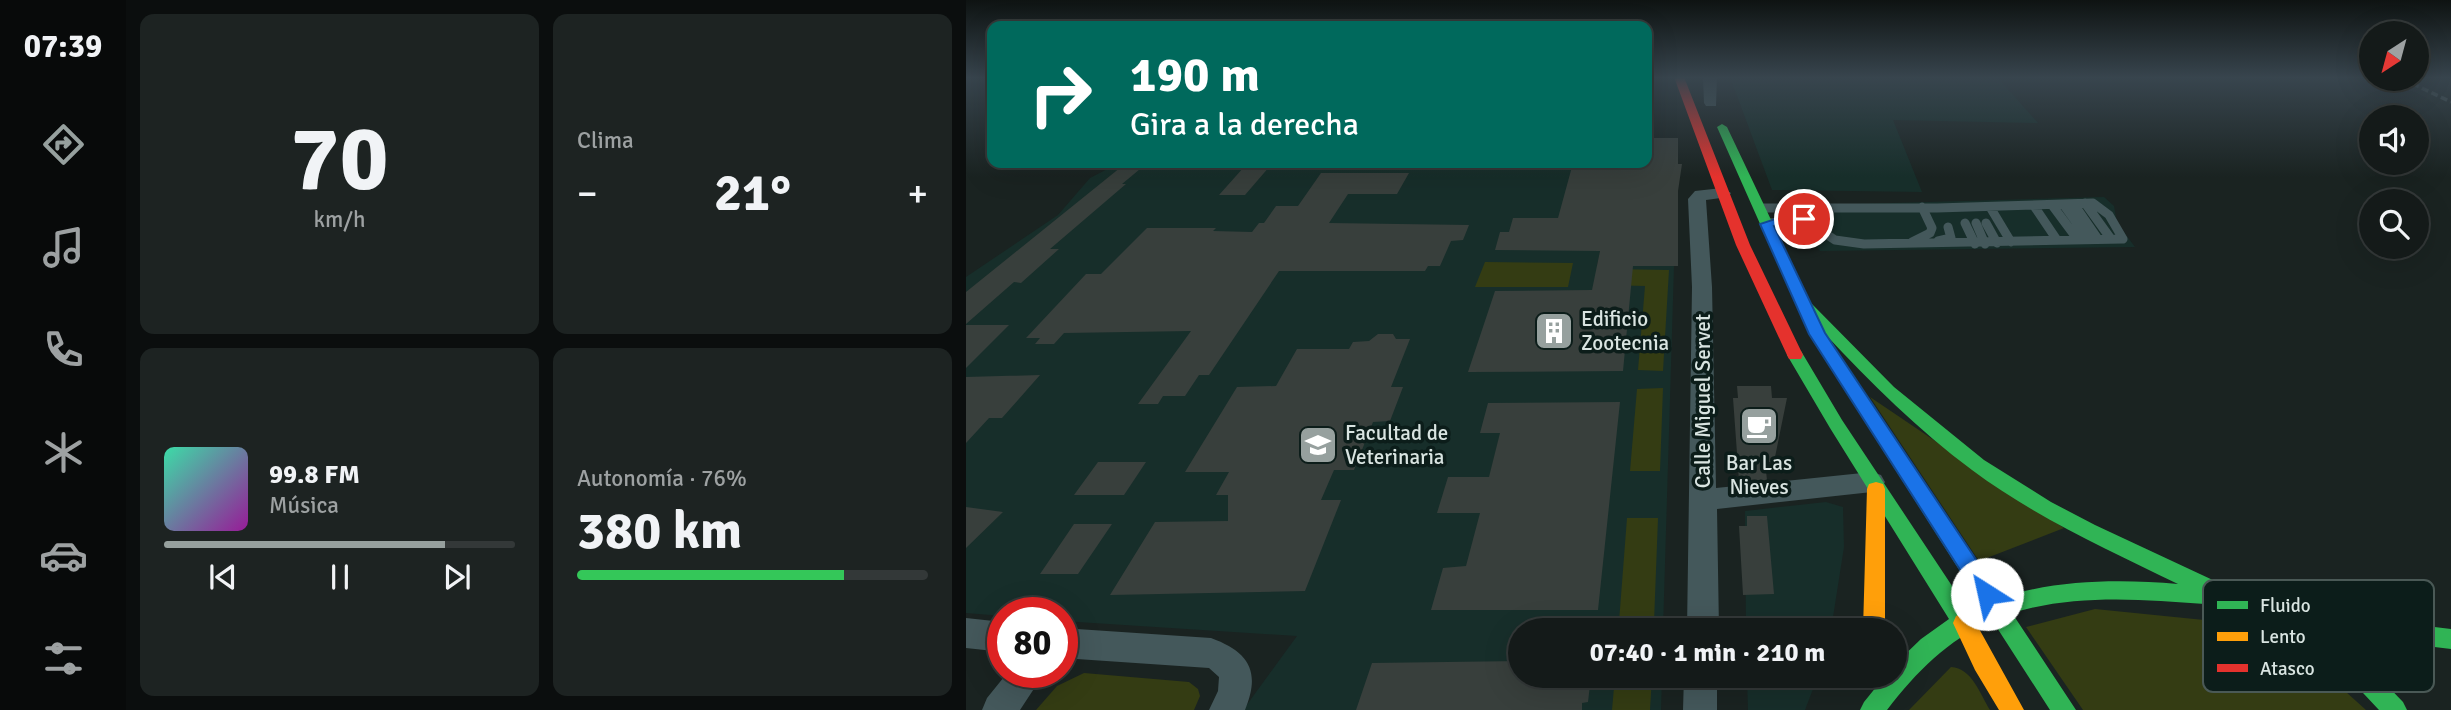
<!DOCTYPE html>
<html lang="es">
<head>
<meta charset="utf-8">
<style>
	body { margin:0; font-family:Signika,sans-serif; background:#1d2322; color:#f1f3f6; height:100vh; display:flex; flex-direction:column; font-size:26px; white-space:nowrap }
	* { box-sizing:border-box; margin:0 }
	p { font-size:23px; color:#9da1a2 }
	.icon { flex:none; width:38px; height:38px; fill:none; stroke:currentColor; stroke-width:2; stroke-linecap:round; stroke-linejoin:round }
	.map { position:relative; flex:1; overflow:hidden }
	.panel { display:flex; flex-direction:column; gap:14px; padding:14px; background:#0b0e0e; width:840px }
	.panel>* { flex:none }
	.hud { position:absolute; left:21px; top:21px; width:665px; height:147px; border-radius:14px; box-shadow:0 7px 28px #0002,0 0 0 2px #333838; background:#00695c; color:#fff; overflow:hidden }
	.needle { width:46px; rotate:216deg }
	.controls { position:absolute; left:1393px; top:21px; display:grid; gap:14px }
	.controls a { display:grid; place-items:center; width:70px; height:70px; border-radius:50%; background:#141a19; box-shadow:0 7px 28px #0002,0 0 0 2px #333838; font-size:35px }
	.speed { position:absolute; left:21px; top:597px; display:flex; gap:14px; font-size:35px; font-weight:700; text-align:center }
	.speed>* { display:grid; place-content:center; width:91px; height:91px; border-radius:50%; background:#141a19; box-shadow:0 7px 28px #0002,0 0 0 2px #333838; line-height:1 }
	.speed .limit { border:10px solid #d22; background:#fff; color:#111 }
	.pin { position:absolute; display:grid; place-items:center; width:60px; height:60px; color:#fff; margin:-30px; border:4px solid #fff; border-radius:50%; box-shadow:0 2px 7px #0007 }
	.me { position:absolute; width:77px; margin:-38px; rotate:325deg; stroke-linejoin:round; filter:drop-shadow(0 0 5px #0008) }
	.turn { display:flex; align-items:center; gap:24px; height:147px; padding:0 28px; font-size:32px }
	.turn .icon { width:91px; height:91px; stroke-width:2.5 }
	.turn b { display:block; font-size:49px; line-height:60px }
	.big { font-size:52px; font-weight:700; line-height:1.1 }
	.panel .widget { flex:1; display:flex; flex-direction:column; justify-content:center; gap:10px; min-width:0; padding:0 24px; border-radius:14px; background:#1d2322 }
	.panel .dial { align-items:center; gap:0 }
	.dial b { font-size:91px; line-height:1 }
	.song { display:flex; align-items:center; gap:21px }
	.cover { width:84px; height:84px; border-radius:10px; background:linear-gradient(135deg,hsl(160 70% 55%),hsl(300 70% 35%)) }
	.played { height:7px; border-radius:4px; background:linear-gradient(90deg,#96a09e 80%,#333838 80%) }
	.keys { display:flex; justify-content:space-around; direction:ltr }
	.heat { display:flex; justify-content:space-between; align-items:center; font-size:38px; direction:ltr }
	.charge { height:10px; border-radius:5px; background:linear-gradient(90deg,#34c759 76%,#333838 0) }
	.panel .tiles { flex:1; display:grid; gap:14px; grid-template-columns:repeat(2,1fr) }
	.trip { position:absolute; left:542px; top:618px; width:399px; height:70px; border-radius:35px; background:#141a19; box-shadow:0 7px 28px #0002,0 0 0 2px #333838; font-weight:700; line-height:70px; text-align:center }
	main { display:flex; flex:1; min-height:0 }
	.tabs { display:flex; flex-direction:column; width:126px; justify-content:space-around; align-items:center; background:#080a0a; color:#9da1a2 }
	.tabs .icon { width:49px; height:49px }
	.tabs .on { color:#96a09e }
	.tabs b { font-size:32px; color:#f1f3f6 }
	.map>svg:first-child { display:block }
	.built { fill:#172e2a }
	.green { fill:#343c13 }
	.building { fill:#383f3c }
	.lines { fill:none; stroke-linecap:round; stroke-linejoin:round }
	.lane { stroke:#44585b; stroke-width:9 }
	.street { fill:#44585b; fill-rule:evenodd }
	.fast { fill:#30b455; fill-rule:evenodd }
	.slow { fill:#ff9f0a; fill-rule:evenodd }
	.jam { fill:#e5322d; fill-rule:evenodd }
	.rail { stroke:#4d5c5d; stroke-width:3.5; stroke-dasharray:7 3.5; stroke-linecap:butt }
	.route { fill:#1a73e8; stroke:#114b97; stroke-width:2 }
	.labels { text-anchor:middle; stroke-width:7; stroke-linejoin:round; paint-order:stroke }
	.poi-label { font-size:21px; fill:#d9e4e1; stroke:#0c1d1a; text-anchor:start }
	.street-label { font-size:21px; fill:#d9e4e1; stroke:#0c1d1a }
	.key { fill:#0c1d1a; stroke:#4a5956; stroke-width:2 }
	.key-label { font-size:19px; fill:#d9e4e1 }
</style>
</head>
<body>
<main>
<nav class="tabs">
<b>07:39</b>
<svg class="icon on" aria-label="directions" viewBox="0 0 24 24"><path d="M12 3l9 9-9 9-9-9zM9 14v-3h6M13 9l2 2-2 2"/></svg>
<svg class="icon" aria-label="music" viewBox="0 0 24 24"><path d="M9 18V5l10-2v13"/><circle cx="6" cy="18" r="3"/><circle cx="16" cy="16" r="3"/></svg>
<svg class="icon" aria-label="phone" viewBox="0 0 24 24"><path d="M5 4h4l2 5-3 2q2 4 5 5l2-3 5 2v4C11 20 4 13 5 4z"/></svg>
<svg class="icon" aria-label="climate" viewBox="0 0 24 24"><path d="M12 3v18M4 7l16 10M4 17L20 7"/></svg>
<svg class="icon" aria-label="car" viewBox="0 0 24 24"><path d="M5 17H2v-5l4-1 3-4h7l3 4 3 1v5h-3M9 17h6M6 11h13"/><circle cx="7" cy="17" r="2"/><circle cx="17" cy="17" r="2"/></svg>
<svg class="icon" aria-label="filters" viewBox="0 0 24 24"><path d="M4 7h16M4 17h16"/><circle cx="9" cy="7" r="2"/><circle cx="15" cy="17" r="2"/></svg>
</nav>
<section class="panel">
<div class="tiles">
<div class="widget dial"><b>70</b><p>km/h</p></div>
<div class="widget"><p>Clima</p>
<div class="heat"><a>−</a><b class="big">21°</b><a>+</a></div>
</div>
<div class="widget">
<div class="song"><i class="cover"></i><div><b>99.8 FM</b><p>Música</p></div></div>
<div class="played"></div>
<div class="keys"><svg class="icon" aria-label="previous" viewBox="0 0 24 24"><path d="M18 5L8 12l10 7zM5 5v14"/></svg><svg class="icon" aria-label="pause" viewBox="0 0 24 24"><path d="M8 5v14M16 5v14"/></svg><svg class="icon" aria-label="next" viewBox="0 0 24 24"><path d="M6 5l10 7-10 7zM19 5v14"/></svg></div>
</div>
<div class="widget"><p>Autonomía · 76%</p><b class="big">380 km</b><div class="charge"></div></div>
</div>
</section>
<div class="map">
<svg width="1485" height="710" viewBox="0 0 1485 710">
	<rect width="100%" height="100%" fill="#1a2321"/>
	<path class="built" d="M764,77h267l41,46 -145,-3 29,72 -150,-2z
		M153,163h470l-5,23 25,23 -12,57h77l-11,364h-142v46h141l-1,34h-418l54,-74 -235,-15v-9h-59v4l-37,-3v-336l92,-62 32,-37z
		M1138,197l10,9 3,17 18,24 -315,4 -35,-45z
		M860,502l17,5 1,40 -13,83h-85l-1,-119z
		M781,676h71l-13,34h-57z"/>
	<path class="green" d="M519,262l88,1 -5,24h-93z
		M642,269l61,1 -6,101 -25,-1 7,-84 -40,-1z
		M697,388l-3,83h-30l7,-82z
		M904,397l194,131 -85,33z
		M661,518h31l-4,104h-35z
		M1129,609l129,13 81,33 61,55h-283l-57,-83z
		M985,667c21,1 29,27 39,43h-81z
		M118,673l105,9 9,7 2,7 -6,14h-158l21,-24z
		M649,676h37l-2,34h-38z"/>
	<path class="building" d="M681,138h31v26h4l-4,27v75h-45l-10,105 -155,1 27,-81 97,-1 8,-39 -105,-1 5,-18h9l4,-14h45l15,-55h74z
		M160,163h9l5,6 -18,15h4l-76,65h9l-38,34 -7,-1 -48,42v-32z
		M304,166l-25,29h-26l25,-28z
		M355,173h88l-12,21h-49l-19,29 140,2 -6,15 -12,1 -11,25h-12l-3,5h-146l-70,104h-10l-14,21h-22l-5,8h-20l53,-73 -127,2 -10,11h-19l5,-6h-14l60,-64h15l46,-46h69l-3,3 39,1 7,-9h5l12,-17h22z
		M0,325h43l-43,43z
		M412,334h15l3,5h14l-19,48h12l-13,34 -17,1 -19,48h-20l-13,30h20l-36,91 -195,4 45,-73 73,-1v-26h-12l13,-23h-44l52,-85 39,-1 21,-37h52l4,-7 16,-1z
		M74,375l-38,43h-13l-23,25v-66z
		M771,386h34l1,12h15l-13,64h-9l2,18 -28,1 -6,-83h5z
		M654,402l-22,208h-167l12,-42 23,-2 14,-53h-43l11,-36h41l11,-44h-20l8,-30z
		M132,462h48l-22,33h-50z
		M0,507l37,5 -37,36z
		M781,516h20l7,78 -31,1 -4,-69h8z
		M108,524h38l-34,50h-38z
		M555,661v15h70l-3,26 -6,1v7h-226l16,-47z"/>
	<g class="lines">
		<path class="lane" d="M1119,203l26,36
			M1097,204l25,35
			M1108,204l24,35
			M1086,205l26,35
			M1068,206l23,34
			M1024,207l21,35
			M795,208h176l156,-5 16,12 14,24 -259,5 -29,-4 -27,-18 -9,-2 -30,3
			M999,223l10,21
			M1010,223l9,21
			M1020,223l11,20
			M972,241l13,-3 -3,-11
			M946,242l18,-9 2,-5 -10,-21"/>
		<path class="street" d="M737,77h14l-1,29h-10l-2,-3z
			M756,188l9,5 -3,4 -22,3 6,87 4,201 156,-16 9,3 4,7 -4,7 -9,3 -155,17 2,121h-32l5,-343 -4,-88 7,-8z
			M0,618l37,4v30l-37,-4z
			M96,628l149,10c38,14 50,33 34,72h-36l9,-19 1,-14 -10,-9 -147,-10z
			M42,672h37l-25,38h-38l5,-12z
			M718,676h33v34h-34z"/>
		<path class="fast" d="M756,124l5,3 83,175 84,85 90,73 67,42 44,23 182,85 3,-7 8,-3 97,21 66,8v20l-66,-8 -79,-17c39,18 68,47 97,78l4,8h-28l-31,-33 -38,-30 -97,-47 -8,4c-64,-5 -131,-10 -193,9l64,97h-26l-58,-90c-45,21 -75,51 -105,90h-27l4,-8 21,-26h10v-12l26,-25 28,-20 -119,-191 -43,-73 2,-4h12l41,69 126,190 13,-6 -172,-270 -92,-207zM860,335c45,48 92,95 146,135 63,47 136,80 206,114 -60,-5 -119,-4 -177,13z"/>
		<path class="slow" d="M910,482l7,2 2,5v141h-22l4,-141 2,-5z
			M998,613l8,3 52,94h-25l-24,-40 -22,-47 3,-7z"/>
		<path class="jam" d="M708,77h10l66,168 53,110 -2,4h-12l-2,-4 -51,-110z"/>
		<path class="rail" d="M1437,79l48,23"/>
	</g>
	<linearGradient id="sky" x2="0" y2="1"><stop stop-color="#0e1312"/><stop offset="0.44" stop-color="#38454e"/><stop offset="1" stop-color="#38454e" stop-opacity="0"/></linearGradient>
	<rect width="1485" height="177" fill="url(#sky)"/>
	<path class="route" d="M825,214l19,5c-7,6 -26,4 -36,7l51,107 170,255 3,6 -3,7 -8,3 -7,-3 -171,-267 -49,-110z"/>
	<defs>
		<symbol id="building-square" viewBox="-11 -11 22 22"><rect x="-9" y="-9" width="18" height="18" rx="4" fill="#96a09e" stroke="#0c1d1a"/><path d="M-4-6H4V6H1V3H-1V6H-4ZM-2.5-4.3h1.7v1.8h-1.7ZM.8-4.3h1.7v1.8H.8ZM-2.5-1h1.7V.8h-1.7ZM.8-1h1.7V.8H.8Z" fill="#fff"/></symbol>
		<symbol id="cafe-square" viewBox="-11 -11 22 22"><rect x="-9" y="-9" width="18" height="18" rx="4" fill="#96a09e" stroke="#0c1d1a"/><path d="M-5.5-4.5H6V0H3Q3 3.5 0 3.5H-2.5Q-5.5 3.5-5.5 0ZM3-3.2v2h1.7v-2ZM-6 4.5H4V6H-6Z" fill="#fff"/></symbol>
		<symbol id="university-square" viewBox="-11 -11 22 22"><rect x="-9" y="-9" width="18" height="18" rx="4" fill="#96a09e" stroke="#0c1d1a"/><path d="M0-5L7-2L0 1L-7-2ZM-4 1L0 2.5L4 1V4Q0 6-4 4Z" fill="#fff"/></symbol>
	</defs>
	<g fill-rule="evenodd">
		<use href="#building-square" x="566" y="309" width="44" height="44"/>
		<use href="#cafe-square" x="771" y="404" width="44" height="44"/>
		<use href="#university-square" x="330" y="423" width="44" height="44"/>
	</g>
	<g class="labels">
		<g class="poi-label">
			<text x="615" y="326">Edificio<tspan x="615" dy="24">Zootecnia</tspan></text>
			<text x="379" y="440">Facultad de<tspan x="379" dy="24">Veterinaria</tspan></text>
			<text x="793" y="470" text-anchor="middle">Bar Las<tspan x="793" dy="24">Nieves</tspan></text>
		</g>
		<g class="street-label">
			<text transform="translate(737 401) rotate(-90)" y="7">Calle Miguel Servet</text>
		</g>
	</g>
	<rect x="1237" y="580" width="231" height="112" rx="10" class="key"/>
	<rect x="1251" y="601" width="31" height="8" fill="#30b455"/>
	<rect x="1251" y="632" width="31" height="9" fill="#ff9f0a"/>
	<rect x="1251" y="664" width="31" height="8" fill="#e5322d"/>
	<g class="key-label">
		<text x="1294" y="612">Fluido</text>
		<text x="1294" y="643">Lento</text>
		<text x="1294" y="675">Atasco</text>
	</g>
</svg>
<div class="controls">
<a><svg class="needle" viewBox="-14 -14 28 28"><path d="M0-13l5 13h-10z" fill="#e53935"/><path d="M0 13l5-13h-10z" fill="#9da1a2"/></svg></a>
<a><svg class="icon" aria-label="sound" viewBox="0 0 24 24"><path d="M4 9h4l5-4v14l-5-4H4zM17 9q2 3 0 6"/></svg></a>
<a><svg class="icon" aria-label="search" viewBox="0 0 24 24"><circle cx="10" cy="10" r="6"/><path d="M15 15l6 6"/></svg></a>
</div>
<div class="speed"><div class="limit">80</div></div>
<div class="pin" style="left:838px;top:219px;background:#d93025"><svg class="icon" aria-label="arrive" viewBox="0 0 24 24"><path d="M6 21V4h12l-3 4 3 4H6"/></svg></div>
<svg class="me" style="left:1021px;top:594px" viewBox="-20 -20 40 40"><circle r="19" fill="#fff"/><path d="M0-13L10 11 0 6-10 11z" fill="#1a73e8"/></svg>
<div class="trip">07:40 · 1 min · 210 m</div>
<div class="hud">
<div class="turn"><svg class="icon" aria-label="right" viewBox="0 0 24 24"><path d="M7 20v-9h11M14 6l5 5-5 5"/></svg><div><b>190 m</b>Gira a la derecha</div></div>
</div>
</div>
</main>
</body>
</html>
